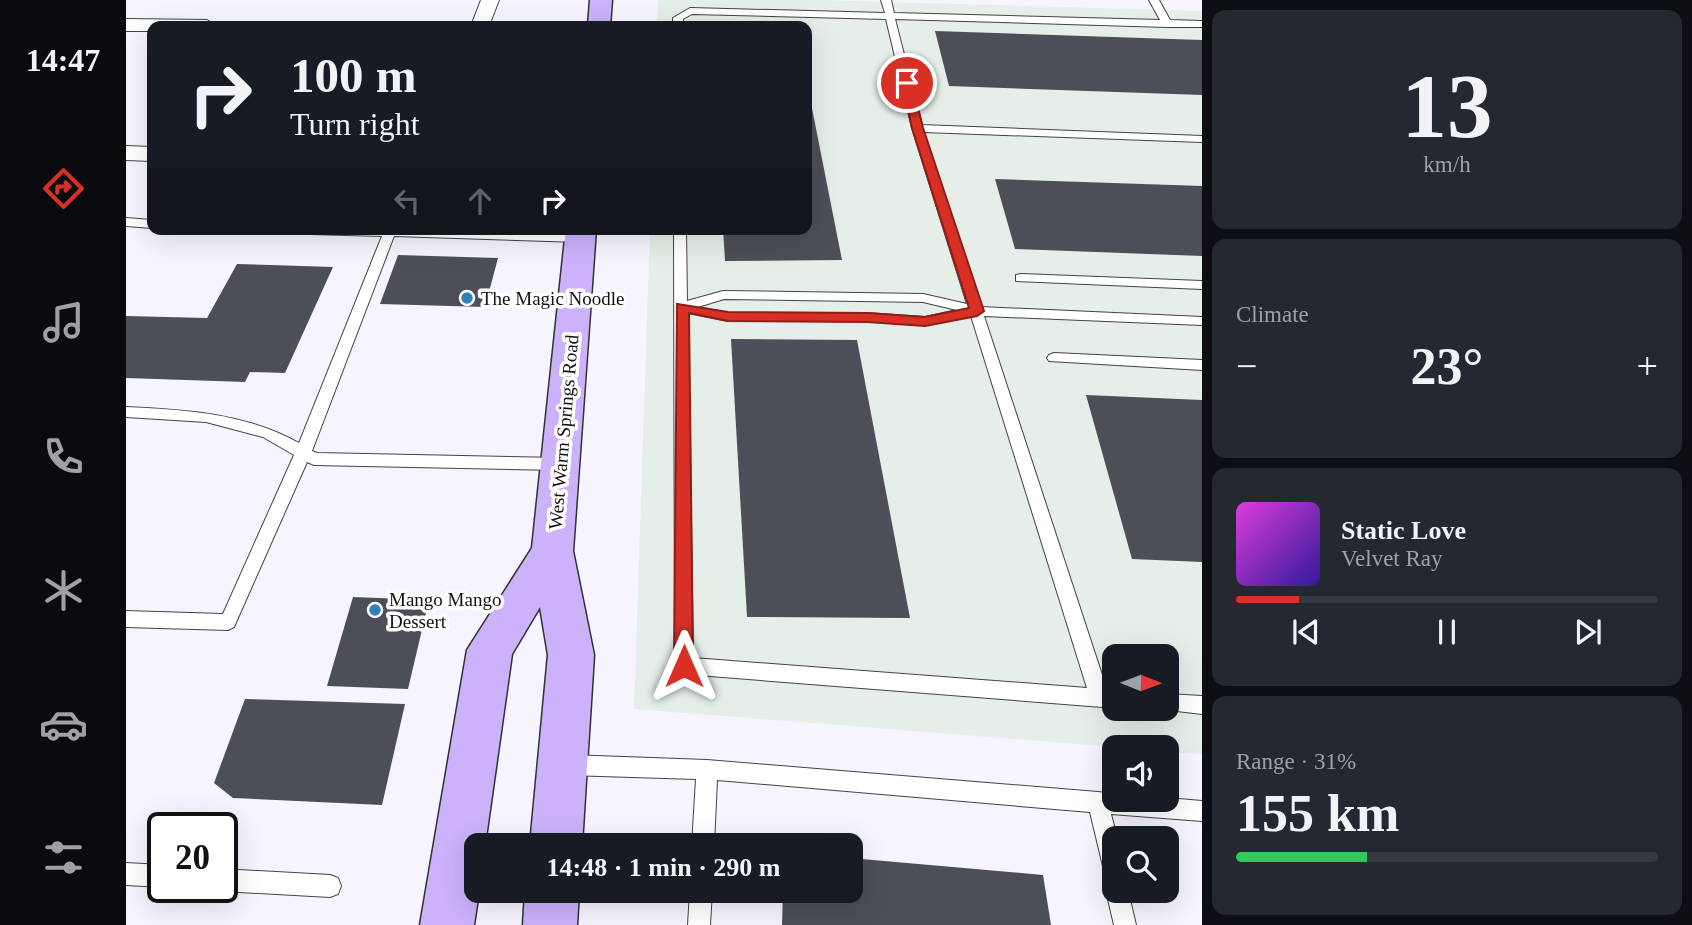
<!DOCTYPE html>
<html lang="en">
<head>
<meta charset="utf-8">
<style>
	body { margin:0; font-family:Georgia,serif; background:#242831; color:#f1f3f6; height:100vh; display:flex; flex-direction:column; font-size:26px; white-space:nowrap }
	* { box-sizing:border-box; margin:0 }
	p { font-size:23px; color:#9ea1a6 }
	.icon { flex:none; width:38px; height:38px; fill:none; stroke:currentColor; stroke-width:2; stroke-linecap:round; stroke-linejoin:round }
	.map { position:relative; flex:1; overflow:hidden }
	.details { display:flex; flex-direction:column; gap:10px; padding:10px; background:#0d0f14; width:490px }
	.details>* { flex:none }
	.top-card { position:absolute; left:21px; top:21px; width:665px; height:214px; border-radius:14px; box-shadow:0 7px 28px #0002; background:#171b24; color:#f1f3f6; overflow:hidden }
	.needle { width:46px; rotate:91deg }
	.buttons { position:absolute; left:976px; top:644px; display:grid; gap:14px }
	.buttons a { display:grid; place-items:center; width:77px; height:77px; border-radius:14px; background:#171b24; box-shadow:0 7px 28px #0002; font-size:35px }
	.speed { position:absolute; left:21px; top:812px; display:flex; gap:14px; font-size:35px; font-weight:700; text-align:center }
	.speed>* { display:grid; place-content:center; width:91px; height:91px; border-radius:50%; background:#171b24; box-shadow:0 7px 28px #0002; line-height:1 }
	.speed .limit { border:4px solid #111; border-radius:10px; background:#fff; color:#111 }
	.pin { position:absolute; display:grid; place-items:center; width:60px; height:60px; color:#fff; margin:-30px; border:4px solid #fff; border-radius:50%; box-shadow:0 2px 7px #0007 }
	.me { position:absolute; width:77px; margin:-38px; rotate:0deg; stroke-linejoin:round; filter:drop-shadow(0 0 5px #0008) }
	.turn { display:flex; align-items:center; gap:24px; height:147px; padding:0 28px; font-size:32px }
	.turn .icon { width:91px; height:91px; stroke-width:2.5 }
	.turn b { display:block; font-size:49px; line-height:60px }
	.lanes { display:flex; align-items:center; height:66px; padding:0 28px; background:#0003; justify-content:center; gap:35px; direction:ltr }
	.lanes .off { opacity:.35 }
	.big { font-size:52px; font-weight:700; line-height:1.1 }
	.details .tile { flex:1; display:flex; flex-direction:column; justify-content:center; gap:10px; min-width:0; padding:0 24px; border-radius:14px; background:#242831 }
	.details .dial { align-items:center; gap:0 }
	.dial b { font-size:91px; line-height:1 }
	.song { display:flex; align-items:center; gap:21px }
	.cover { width:84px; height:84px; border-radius:10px; background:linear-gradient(135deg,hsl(300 70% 55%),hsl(250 70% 35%)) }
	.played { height:7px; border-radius:4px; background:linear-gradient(90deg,#d93025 15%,#363941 15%) }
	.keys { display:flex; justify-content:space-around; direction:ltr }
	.heat { display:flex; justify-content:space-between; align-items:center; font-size:38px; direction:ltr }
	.charge { height:10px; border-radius:5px; background:linear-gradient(90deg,#34c759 31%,#363941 0) }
	.trip { position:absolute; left:338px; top:833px; width:399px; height:70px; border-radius:14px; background:#171b24; box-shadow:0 7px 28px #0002; font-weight:700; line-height:70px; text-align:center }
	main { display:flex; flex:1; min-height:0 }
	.tab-bar { display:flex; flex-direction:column; width:126px; justify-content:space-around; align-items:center; background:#090b0e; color:#9ea1a6 }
	.tab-bar .icon { width:49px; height:49px }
	.tab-bar .active { color:#d93025 }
	.tab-bar b { font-size:32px; color:#f1f3f6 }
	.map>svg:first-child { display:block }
	.industrial { fill:#e5eee8; fill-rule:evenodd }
	.building { fill:#4d4f58 }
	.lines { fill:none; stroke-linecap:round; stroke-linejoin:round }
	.service-casing { stroke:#434343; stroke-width:2 }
	.minor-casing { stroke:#434343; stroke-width:2 }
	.secondary-casing { stroke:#323232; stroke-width:3 }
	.service { fill:#fff; fill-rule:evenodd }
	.minor { fill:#fff; fill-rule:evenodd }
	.secondary { fill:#cbb2fb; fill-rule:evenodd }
	.route { fill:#d93025; stroke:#8d1f18; stroke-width:2 }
	.poi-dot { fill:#2e81ba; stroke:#fff; stroke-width:2.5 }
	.labels { text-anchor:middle; stroke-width:7; stroke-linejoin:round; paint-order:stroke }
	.poi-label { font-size:19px; fill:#101010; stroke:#fff; text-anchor:start }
	.street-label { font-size:19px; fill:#101010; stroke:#fff }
</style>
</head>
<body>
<main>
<nav class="tab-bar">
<b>14:47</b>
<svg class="icon active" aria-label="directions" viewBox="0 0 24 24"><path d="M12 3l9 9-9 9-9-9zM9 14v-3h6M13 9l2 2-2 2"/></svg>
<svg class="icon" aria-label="music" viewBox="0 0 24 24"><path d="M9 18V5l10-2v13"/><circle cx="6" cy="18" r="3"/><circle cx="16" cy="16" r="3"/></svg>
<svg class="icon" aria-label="phone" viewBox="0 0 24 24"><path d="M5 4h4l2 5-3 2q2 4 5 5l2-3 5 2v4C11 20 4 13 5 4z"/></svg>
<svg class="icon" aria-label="climate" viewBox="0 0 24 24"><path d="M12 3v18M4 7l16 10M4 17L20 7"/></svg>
<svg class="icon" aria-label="car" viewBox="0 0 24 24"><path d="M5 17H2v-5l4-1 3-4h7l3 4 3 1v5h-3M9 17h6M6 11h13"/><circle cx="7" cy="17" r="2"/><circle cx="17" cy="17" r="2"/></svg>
<svg class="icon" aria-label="filters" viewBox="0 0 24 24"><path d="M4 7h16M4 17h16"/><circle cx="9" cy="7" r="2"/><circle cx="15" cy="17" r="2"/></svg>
</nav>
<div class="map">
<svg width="1076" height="925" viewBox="0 0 1076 925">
	<rect width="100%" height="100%" fill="#f6f4fe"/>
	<path class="industrial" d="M532,0h162l382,11v743l-35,-2v-5h-52l-481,-38 16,-480h157v-203h-150zM989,656h52v53h-52z"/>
	<path class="building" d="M809,31l267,9v55l-253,-9z
		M681,83l35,177 -117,1 -2,-32h84z
		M869,179l207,7v70l-187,-7z
		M272,255l100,3 -13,49 -105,-3z
		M111,264l96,3 -48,106 -35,-1 -5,10 -119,-4v-62l81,2z
		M605,339l126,1 53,278 -163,-1z
		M960,395l116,5v162l-70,-3z
		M227,597l76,3 -21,89 -81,-3z
		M119,699l160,5 -23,101 -149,-7 -19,-15z
		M724,858l193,17 8,50h-269l1,-34h67z"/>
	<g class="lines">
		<defs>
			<path id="service" d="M755,0h10l3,13 266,7 -11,-20h10l11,20 32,1v6h-35l-272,-8 27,106 280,11v6l-278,-10 57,175 221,10v8l-218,-9 123,374h8v18l-431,-34 -7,-2 -2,-6 -1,-437h12l1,72 36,-10 200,3 44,10 -55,-176 -26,-109 -194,-5 -9,5v7h-10v-8l17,-10 195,5zM598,299l199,3 34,8 -32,7 -58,-4h-139l-30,-6zM562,313l40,8h139l58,4 46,-9 116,372 -394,-30z
				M0,218l26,2v8l-26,-2z
				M143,229h141l174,6v6l-4,1 -186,-6 -82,215 5,2 243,5 8,6 -8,6 -246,-5 -7,-3 -73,165 -6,3 -102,-3v-16l97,3 71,-159 -31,-18 -57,-15 -80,-5v-10c61,3 119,6 173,36l83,-207 -107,-3z
				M895,274l181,7v8l-186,-8v-6z
				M928,353l148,7v10l-153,-9 -2,-3 2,-3z
				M1041,694l35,2v18l-42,-5h7z
				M442,755l139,5 391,32 17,2v6l52,-2 35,3v20l-91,-7 6,24 -2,53h13l8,34h-22l-8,-34 2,-4 -18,-75 -373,-32 -3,65h-22l4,-66 -128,-4 -7,-3 -3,-7 3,-7z
				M0,863l37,2v22l-37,-2z
				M96,869l108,6 8,3 3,8 -3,8 -8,3 -108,-6 -8,-4h8z
				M564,891h22l-2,34h-22z"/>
			<path id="minor" d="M355,0h18l-10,26h-18z
				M0,19l81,1 9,6h-64v5h-26z
				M0,146l26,1v14l-26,-1z"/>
			<path id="secondary" d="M464,0h22l-2,26h-22z
				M440,229h30l-23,322 21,104 -12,190h-52l18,-190 -8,-48 -28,47 -27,191h-9v46h3l-5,34h-54l47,-275 65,-102z
				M399,891h54l-2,34h-54z"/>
		</defs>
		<use href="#service" class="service-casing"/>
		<use href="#minor" class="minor-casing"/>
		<use href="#secondary" class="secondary-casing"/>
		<use href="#service" class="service"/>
		<use href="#minor" class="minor"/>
		<use href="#secondary" class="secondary"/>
	</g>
	<path class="route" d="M781,80l5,3 11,45 61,183 -7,5 -52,10 -58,-4 -139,-1 -39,-8 4,353 -3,6 -6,2 -7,-2 -3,-6 3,-362 51,8 139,1 58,4 44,-9 -57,-180 -10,-45z"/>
	<g class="poi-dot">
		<circle cx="341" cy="298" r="7"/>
		<circle cx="249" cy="610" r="7"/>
	</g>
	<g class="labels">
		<g class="poi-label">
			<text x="355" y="305">The Magic Noodle</text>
			<text x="263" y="606">Mango Mango<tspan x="263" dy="22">Dessert</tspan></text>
		</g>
		<g class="street-label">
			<text transform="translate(437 432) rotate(-85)" y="7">West Warm Springs Road</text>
		</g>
	</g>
</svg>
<div class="buttons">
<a><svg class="needle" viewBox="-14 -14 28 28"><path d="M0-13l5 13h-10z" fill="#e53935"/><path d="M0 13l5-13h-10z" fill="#9ea1a6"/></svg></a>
<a><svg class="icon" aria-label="sound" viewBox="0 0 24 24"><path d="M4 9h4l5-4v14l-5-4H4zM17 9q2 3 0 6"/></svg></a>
<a><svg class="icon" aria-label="search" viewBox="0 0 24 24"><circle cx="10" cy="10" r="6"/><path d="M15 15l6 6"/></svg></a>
</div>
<div class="speed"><div class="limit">20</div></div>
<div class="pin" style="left:781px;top:83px;background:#d93025"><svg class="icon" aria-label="arrive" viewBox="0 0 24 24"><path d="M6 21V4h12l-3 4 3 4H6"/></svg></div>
<svg class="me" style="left:558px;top:666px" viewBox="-20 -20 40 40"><path d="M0-17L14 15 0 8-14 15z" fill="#d93025" stroke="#fff" stroke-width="4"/></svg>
<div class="trip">14:48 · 1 min · 290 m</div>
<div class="top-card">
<div class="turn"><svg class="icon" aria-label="right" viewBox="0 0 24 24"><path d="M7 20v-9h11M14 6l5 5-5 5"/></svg><div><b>100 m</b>Turn right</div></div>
<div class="lanes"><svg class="icon off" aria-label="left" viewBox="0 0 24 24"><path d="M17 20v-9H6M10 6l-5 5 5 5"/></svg><svg class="icon off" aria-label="ahead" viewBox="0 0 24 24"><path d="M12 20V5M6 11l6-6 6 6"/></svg><svg class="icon" aria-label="right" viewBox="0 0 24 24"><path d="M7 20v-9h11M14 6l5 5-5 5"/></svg></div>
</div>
</div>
<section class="details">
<div class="tile dial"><b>13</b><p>km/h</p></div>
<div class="tile"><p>Climate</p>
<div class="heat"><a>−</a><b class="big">23°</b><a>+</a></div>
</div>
<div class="tile">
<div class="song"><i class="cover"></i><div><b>Static Love</b><p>Velvet Ray</p></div></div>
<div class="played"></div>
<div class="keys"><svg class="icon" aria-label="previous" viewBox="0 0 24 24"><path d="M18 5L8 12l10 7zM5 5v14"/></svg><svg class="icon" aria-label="pause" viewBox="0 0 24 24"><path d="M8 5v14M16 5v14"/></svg><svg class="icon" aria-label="next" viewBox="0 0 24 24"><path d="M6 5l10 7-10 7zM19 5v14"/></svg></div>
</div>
<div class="tile"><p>Range · 31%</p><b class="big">155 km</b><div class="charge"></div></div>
</section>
</main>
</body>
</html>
